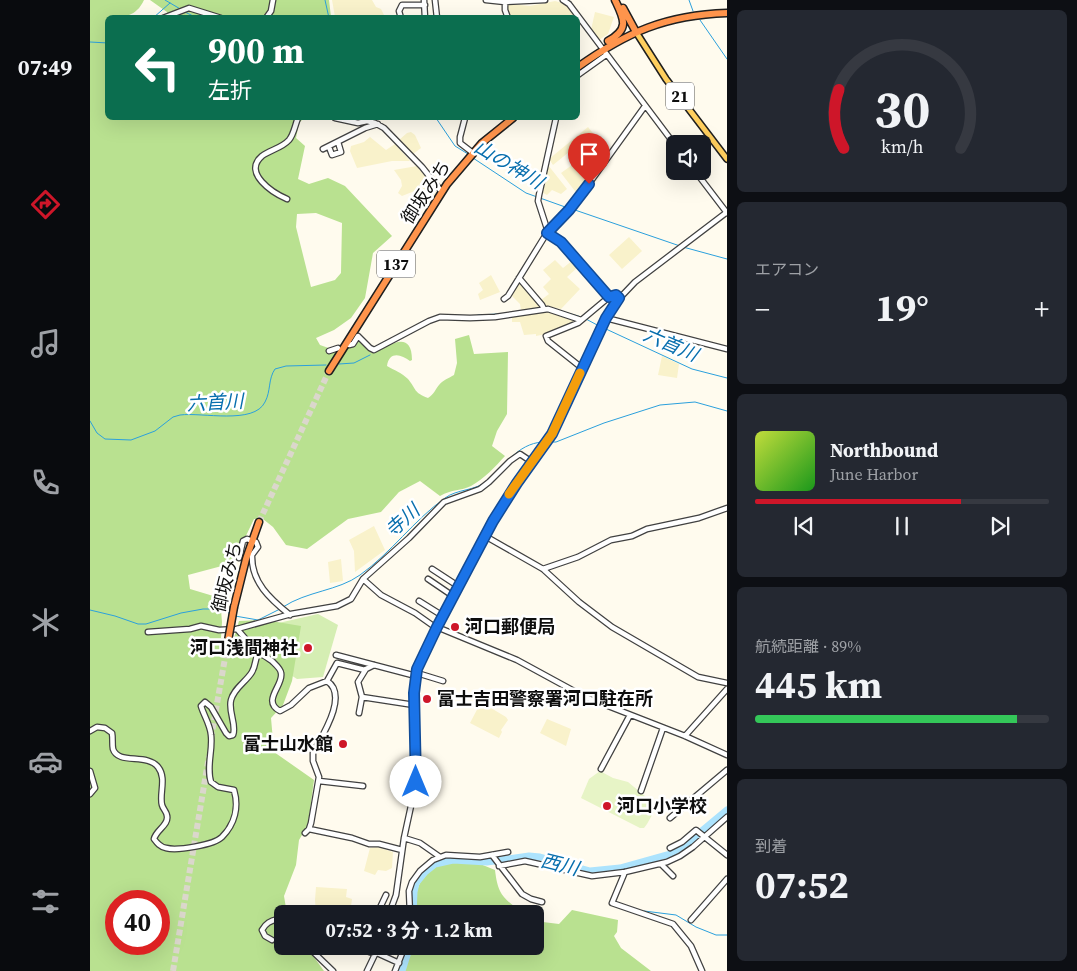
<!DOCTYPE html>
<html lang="ja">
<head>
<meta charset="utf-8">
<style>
	body { margin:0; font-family:"Source Serif 4","Noto Sans JP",serif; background:#242831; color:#f1f3f6; height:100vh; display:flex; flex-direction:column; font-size:19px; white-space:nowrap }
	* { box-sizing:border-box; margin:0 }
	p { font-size:16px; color:#9ea1a6 }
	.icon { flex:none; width:28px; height:28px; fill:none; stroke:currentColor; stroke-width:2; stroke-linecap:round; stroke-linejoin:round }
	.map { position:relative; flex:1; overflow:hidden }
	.side { display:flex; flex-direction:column; gap:10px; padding:10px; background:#0d0f14; width:350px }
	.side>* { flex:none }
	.top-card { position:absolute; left:15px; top:15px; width:475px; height:105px; border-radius:8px; box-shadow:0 5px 20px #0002; background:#0b6e4f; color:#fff; overflow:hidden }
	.controls { position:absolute; left:576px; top:135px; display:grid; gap:10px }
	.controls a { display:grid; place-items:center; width:45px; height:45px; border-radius:8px; background:#171b24; box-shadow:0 5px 20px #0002; font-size:25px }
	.speed { position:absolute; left:15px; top:890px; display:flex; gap:10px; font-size:25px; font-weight:700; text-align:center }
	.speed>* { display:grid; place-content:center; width:65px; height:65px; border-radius:50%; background:#171b24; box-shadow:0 5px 20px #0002; line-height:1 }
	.speed .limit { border:8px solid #d22; background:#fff; color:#111 }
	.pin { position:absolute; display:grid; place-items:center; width:42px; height:42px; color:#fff; margin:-51px -21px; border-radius:50% 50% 50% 0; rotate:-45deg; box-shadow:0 0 5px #0007 }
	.pin .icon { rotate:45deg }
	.me { position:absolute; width:55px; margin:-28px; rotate:0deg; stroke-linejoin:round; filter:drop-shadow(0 0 4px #0008) }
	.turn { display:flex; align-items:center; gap:18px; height:105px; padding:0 20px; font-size:22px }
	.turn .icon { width:65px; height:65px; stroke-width:2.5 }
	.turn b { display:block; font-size:35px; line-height:42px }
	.big { font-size:38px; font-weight:700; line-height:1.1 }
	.side .tile { flex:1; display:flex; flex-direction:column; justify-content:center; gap:8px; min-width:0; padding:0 18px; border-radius:8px; background:#242831 }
	.side .dial { align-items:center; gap:0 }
	.dial svg { height:130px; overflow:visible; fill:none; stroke:#363941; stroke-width:7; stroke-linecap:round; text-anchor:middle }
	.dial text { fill:#f1f3f6; stroke:none }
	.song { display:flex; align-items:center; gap:15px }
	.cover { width:60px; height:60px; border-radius:8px; background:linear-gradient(135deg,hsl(70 70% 55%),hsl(120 70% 35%)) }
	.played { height:5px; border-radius:2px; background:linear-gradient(90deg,#ce1629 70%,#363941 70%) }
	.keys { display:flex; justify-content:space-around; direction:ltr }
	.heat { display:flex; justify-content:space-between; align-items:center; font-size:28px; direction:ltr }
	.charge { height:8px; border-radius:4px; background:linear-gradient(90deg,#34c759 89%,#363941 0) }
	.trip { position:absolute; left:184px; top:905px; width:270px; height:50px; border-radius:8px; background:#171b24; box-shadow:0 5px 20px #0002; font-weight:700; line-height:50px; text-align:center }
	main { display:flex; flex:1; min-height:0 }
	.tab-bar { display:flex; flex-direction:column; width:90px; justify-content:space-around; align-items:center; background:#090b0e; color:#9ea1a6 }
	.tab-bar .icon { width:35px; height:35px }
	.tab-bar .current { color:#ce1629 }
	.tab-bar b { font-size:22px; color:#f1f3f6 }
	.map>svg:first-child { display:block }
	.farmland { fill:#f9f2cb }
	.green { fill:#d5eeb3 }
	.forest { fill:#b9e190; fill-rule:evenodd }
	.pitch { fill:#e7f4c6 }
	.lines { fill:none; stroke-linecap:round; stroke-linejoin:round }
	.stream { stroke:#2ba0dc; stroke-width:1 }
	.river { stroke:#ace3fd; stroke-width:7 }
	.highway-tunnel { stroke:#dbd7cc; stroke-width:6; stroke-dasharray:6 3; stroke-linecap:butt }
	.minor-casing { stroke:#414141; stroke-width:7 }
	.major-casing { stroke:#1f1f1f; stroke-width:8 }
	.highway-casing { stroke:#1f1f1f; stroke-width:9 }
	.minor { stroke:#fff; stroke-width:4.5 }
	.major { stroke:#ffcf5e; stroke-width:5 }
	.highway { stroke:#ff944c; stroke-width:6 }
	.highway-bridge-casing { stroke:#1f1f1f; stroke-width:9; stroke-linecap:butt }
	.highway-bridge { stroke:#ff944c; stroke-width:6 }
	.route-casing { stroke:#114b97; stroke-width:12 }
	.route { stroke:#1a73e8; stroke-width:9 }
	.slow { stroke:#f59e0b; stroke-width:9 }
	.poi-dot { fill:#ce1629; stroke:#fff; stroke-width:2 }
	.labels { text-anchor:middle; stroke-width:5; stroke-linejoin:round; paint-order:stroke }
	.shield { fill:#fff; stroke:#565656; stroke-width:1 }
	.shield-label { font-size:16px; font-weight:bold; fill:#0e0e0e }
	.street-label { font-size:18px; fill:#0e0e0e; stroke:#fff }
	.poi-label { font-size:18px; font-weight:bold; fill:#0e0e0e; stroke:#fff; text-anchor:start }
	.water-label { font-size:19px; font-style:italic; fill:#086fae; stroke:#fff }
</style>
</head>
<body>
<main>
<nav class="tab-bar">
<b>07:49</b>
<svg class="icon current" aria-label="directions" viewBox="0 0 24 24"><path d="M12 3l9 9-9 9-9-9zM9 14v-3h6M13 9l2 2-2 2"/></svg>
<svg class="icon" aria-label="music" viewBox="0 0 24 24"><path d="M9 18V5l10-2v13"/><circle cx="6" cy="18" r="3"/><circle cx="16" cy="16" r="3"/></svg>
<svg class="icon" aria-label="phone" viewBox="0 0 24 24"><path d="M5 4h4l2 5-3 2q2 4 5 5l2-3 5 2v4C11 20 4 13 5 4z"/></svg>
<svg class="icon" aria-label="climate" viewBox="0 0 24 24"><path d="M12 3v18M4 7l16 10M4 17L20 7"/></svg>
<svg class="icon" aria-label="car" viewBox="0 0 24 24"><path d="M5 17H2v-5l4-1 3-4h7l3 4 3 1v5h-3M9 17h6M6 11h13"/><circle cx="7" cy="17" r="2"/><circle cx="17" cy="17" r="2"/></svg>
<svg class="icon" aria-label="filters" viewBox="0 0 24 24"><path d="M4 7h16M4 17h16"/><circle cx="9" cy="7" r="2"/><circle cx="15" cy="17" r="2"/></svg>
</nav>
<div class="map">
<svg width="637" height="971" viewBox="0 0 637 971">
	<rect width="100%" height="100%" fill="#fffbee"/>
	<path class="farmland" d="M242,0h40l4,7 5,2 4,8h-50z
		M465,1l11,3 10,13h-64l-6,-8 3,-5 21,2z
		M505,12l19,5 -6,17 -9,6 -8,-10z
		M498,127l12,15 -18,15 -8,-9 -21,17 -4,-6z
		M321,132l4,3 6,13 -8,6 -14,-14 8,-7z
		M280,137l16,13 9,-6 15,17h-18l-35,7 -7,-17 1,-5 13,-4z
		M516,153l2,3 -30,39 -17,-22 18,-13 7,8z
		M458,165l19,24 -6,5 -9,-4 -5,5 -4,-2z
		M327,166l12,15 7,11 -10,15 -9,-17 -15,6 -4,-3 4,-7 -1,-6 -7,-10z
		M539,237l13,14 -20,18 -13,-14z
		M465,260l8,8 10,-8 5,7 -11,10 13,12 -19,20 -15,-3 -5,-6 8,-6 -6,-7 8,-8 -8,-9z
		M401,275l9,17 -20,8 -2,-6 5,-4 -4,-7z
		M429,281l21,24v2l-19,3 -1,-6 -9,-9z
		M458,311l29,10 -31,13 -10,2v-2l-12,1 -4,-13h-8v-6z
		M572,356l17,8 -2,14 -19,-3z
		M284,526l11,24 -30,22 -1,-21 -5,-11z
		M251,559l2,22 -13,2 -2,-21z
		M391,702l25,15 2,3 -7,10 1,2 -3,6 -29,-15z
		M457,719l24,10 -5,17 -26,-13z
		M287,847l16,5 -1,16 -6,3 -8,-1 -3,5 -11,-4 6,-23z
		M226,887l31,2 -1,8 6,2 -2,15h-34l-1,-14z"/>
	<path class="green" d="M228,614l20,11 -15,52 -26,2 -11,-7 -25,-45z"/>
	<path class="forest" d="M0,0h54c-8,17 -20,17 -36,18v100h196l-5,5 -3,15 9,8 -7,33 11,5 19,-6 17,8 47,50 -19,17 -8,45 -14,20 -17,12 -18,8 4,7 17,6 -11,19 7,3 15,-25 6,-3 4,-5 12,12 4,1c15,-8 38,-24 38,7l-2,1c-9,-7 -21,-10 -23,5 7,4 15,7 21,13 9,11 5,13 20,19 6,-4 7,-8 11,-13 4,-5 10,-7 15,-10l3,-12 -2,-24 14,-4 5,19 34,-2 -1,62 -10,17 -5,15 13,10c-9,10 -21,23 -34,30 -10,5 -19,3 -31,10l-20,-15 -21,11 -18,20 -33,7 -41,30 -21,-4 -13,-18 -10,-8h-9l-21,44 -45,12 2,14 30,9 2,24 -1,16 12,3 6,-20 26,-1 36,6 -9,55 -9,24 -12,13 3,34 40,28 -6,45 -9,15 -3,25 -12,31 3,18h-5v32h24l18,25h-234zM226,213l26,10 -1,50 -6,7 -24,7 -15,-60 1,-13zM26,901h43v43h-43z
		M60,0h179l2,17h-162l-2,-5z
		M378,859l27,11c3,26 9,29 30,44h-111c2,-28 5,-35 25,-54z
		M482,910l46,10 -1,12 -3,4 7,12 30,23h-250l13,-25h121v-25l24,3z"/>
	<path class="pitch" d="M510,771l13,7 15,4 29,24 -10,18 -3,4h-4l-59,-30 8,-19z"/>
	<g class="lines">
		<path class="stream" d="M75,0l17,10
			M235,0l4,18
			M599,0l4,11
			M95,12l12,6
			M63,18l17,-15
			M610,20l27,39
			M0,42l18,1
			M346,118l19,28 13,8
			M383,158l53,35 42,15
			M482,209l108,37
			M593,247l44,12
			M458,307l33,10
			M440,310l11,-2
			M388,315l21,-1
			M496,319l13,7
			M336,320l13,-5
			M516,329l86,40 35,9
			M249,364l15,-1 16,-8
			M0,421l7,12 8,6 26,1 24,-9 18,-14 7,-2c22,-3 74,10 85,-13 6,-11 3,-23 10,-33l11,-3 40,-1
			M459,442h7l48,-19 56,-18 35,-3 32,9
			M193,607c24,-16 55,-16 77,-32 31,-22 54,-55 85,-77 12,-9 30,-7 42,-17 18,-15 30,-37 55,-39
			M0,610l25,6 23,8h8l35,-11 22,-4h17l11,5
			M145,616l23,4 22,-11
			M554,911l32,4 20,12 20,8h11"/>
		<path class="river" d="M323,914l1,-22 2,-9 9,-11 10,-8 18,-4 34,2 42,-6 11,1 50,14 30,-3 50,-14 15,-9 42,-35
			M312,971l8,-25"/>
		<path class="highway-tunnel" d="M169,522l70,-151
			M121,738l17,-97
			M83,971l36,-215"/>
		<defs>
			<path id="minor" d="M334,0l1,18
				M345,0l2,18
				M396,0l19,2 40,-2
				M473,0l6,4 106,141
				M415,2v8l3,8
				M73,18l26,-10 32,10
				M176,18l5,-7 2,-11
				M311,18l-2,-7 3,-6h23
				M488,75l28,-20
				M245,118l23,5 9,-2 8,2 9,5 38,39 20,25
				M375,118l-5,19v6l13,10
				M239,147l3,8 9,-3 -3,-10
				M233,149l42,-21 13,-4
				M605,171l32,42
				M197,199c-14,-6 -45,-26 -25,-43 8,-6 20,-8 27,-16 5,-6 6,-15 9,-22
				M458,232l-10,-31 1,-6 17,-77
				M457,233l14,9 48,55
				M429,278l23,27 2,4
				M414,299l4,-3 37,-60 33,-37 67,-93
				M516,318l121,31
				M259,345l4,-1 5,-8 12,12 4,2 55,-29 11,-4 30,1 25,-1 53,-8 33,11
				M239,351l9,-3
				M492,368l-34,-27 -2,-5 32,-13 31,-26 6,-2 4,3
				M395,536l58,33 36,33 33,25 86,50 29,6
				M149,558l4,-17 4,-2 9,3 2,5 -6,8c-1,27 18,44 38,60
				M342,569l26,17
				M453,569l35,-12 33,-17 21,-4 15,-7 52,-11 28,-10
				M273,579l18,16 34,18 17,12 85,35 68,37 100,39 42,19
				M338,579l25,17
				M329,601l24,15
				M58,632l42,-3 11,-3 18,4 18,-1 54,-15 46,-8 14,-7 12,-20 46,-41 35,-36 36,-13 9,-7 21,-21 10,-7 12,8
				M168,653c6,2 9,4 14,8 3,3 9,8 9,12 3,12 -20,28 -1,38l11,-6 18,-17 18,-7 10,-18 28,7
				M246,655l80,21
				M327,673l26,8
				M272,697l52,8
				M269,713l3,-16 -4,-15 8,-13 8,-4
				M0,731l7,-4 8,1 7,5c1,5 0,11 1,16 5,16 34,4 45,18 9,11 1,27 4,38 1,4 5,7 5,11 2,9 -11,14 -13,23 3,4 6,8 12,9 11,3 48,-3 56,-11 13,-13 17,-30 12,-47l-16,-3 -7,-5c-5,-15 2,-31 0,-47 -1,-11 -7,-19 -10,-29l4,-4 6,5 15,26 3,3 4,-1c4,-10 -5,-23 -2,-35 3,-12 15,-18 21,-28 4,-7 3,-13 6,-19l-21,-24
				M595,736l42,-47
				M511,769l29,-54
				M0,771l5,17 -5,6
				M229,781l44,5
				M551,791l22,-63
				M580,818l57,-48
				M219,829l43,9 17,6h10l23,6
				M215,833l4,-4 2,-6 8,-46 -6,-16v-8c9,-17 36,-58 14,-72
				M314,838l16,5 20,14
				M580,848l12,-6 14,-12 31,25
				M402,855l30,39 9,5 11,3
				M571,864l12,12
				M409,866l26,-5 67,15 33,-4 42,-10 13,-6 13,-9 34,-30
				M535,872l-13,31 61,21 18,22 11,25
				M287,914l9,-19
				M299,914l7,-19 8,-57 12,-55 -2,-90 3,-24 20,-42 56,-106 24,-38 37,-53 29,-64 32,-63 20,-21 92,-70
				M320,914l-1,-23 3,-9 8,-11 13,-11 13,-5 34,2 28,-5
				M601,920l36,-41
				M182,940l-7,-4 -3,-6c4,-7 8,-9 16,-11l4,4
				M217,946l26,25
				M280,946l-1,6 7,2
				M287,953l22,10
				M277,971l12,-25
				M305,971l10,-25"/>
			<path id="major" d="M546,32l30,47 61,80"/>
			<path id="highway" d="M533,8l13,24
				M518,41c22,-12 16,-22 7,-41
				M488,67c49,-35 88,-52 149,-54
				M239,371l118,-187 35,-41 31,-25
				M144,607l12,-48 13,-37"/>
		</defs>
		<use href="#minor" class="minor-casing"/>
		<use href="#major" class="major-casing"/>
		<use href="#highway" class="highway-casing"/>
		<use href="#minor" class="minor"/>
		<use href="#major" class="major"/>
		<use href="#highway" class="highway"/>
		<defs>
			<path id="highway-bridge" d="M138,641l6,-34"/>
		</defs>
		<use href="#highway-bridge" class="highway-bridge-casing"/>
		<use href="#highway-bridge" class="highway-bridge"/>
	</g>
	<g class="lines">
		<defs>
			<path id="route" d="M326,782l-2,-89 3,-24 20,-42 56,-106 24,-38 35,-49 54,-116 13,-20 -3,-3 -7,2 -48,-55 -14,-9 22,-23 20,-26"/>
		</defs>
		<use href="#route" class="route-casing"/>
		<use href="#route" class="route"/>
		<path class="slow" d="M419,494l43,-60 28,-61"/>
	</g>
	<g class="poi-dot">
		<circle cx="365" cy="627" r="5"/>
		<circle cx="218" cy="648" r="5"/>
		<circle cx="337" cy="699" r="5"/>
		<circle cx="253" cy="744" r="5"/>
		<circle cx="517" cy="806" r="5"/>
	</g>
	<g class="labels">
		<g class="shield">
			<rect x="576" y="82.5" width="28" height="27" rx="4"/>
			<rect x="287" y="250.5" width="38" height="27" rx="4"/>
		</g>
		<g class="shield-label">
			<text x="590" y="102">21</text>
			<text x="306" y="270">137</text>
		</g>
		<g class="street-label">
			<text transform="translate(336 192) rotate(-56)" y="6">御坂みち</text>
			<text transform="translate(137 577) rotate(-76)" y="6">御坂みち</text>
		</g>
		<g class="poi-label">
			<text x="375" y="633">河口郵便局</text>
			<text x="208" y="654" text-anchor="end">河口浅間神社</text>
			<text x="347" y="705">富士吉田警察署河口駐在所</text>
			<text x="243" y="750" text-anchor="end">富士山水館</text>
			<text x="527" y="812">河口小学校</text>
		</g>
		<g class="water-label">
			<text transform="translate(419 164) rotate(31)" y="7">山の神川</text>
			<text transform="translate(581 344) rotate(23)" y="7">六首川</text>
			<text transform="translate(125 402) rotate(-3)" y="7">六首川</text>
			<text transform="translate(312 520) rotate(-42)" y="7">寺川</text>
			<text transform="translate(470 864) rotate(14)" y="7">西川</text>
		</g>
	</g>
</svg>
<div class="controls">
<a><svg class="icon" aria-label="sound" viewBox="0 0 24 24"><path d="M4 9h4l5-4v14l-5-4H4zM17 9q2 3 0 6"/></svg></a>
</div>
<div class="speed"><div class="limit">40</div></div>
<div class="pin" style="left:499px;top:184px;background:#d93025"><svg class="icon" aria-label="arrive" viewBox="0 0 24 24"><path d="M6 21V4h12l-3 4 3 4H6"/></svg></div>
<svg class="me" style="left:326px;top:782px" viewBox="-20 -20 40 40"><circle r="19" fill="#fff"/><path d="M0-13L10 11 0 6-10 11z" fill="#1a73e8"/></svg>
<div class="trip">07:52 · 3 分 · 1.2 km</div>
<div class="top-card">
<div class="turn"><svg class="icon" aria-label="left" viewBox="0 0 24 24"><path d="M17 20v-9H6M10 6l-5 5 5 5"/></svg><div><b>900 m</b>左折</div></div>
</div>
</div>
<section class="side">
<div class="tile dial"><svg viewBox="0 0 100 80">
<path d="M14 69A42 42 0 1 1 86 69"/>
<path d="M14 69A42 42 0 0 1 11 33" stroke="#ce1629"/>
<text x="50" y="56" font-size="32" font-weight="700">30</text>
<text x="50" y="72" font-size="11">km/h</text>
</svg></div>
<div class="tile"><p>エアコン</p>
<div class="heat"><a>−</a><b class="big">19°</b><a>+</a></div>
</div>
<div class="tile">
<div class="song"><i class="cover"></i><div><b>Northbound</b><p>June Harbor</p></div></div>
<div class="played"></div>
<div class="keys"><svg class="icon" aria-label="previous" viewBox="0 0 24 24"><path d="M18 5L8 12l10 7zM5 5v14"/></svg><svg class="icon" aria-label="pause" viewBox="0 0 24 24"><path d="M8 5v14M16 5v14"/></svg><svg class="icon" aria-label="next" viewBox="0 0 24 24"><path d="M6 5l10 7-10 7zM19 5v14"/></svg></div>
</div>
<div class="tile"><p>航続距離 · 89%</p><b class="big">445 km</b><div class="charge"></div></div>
<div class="tile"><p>到着</p><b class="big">07:52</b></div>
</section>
</main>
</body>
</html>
